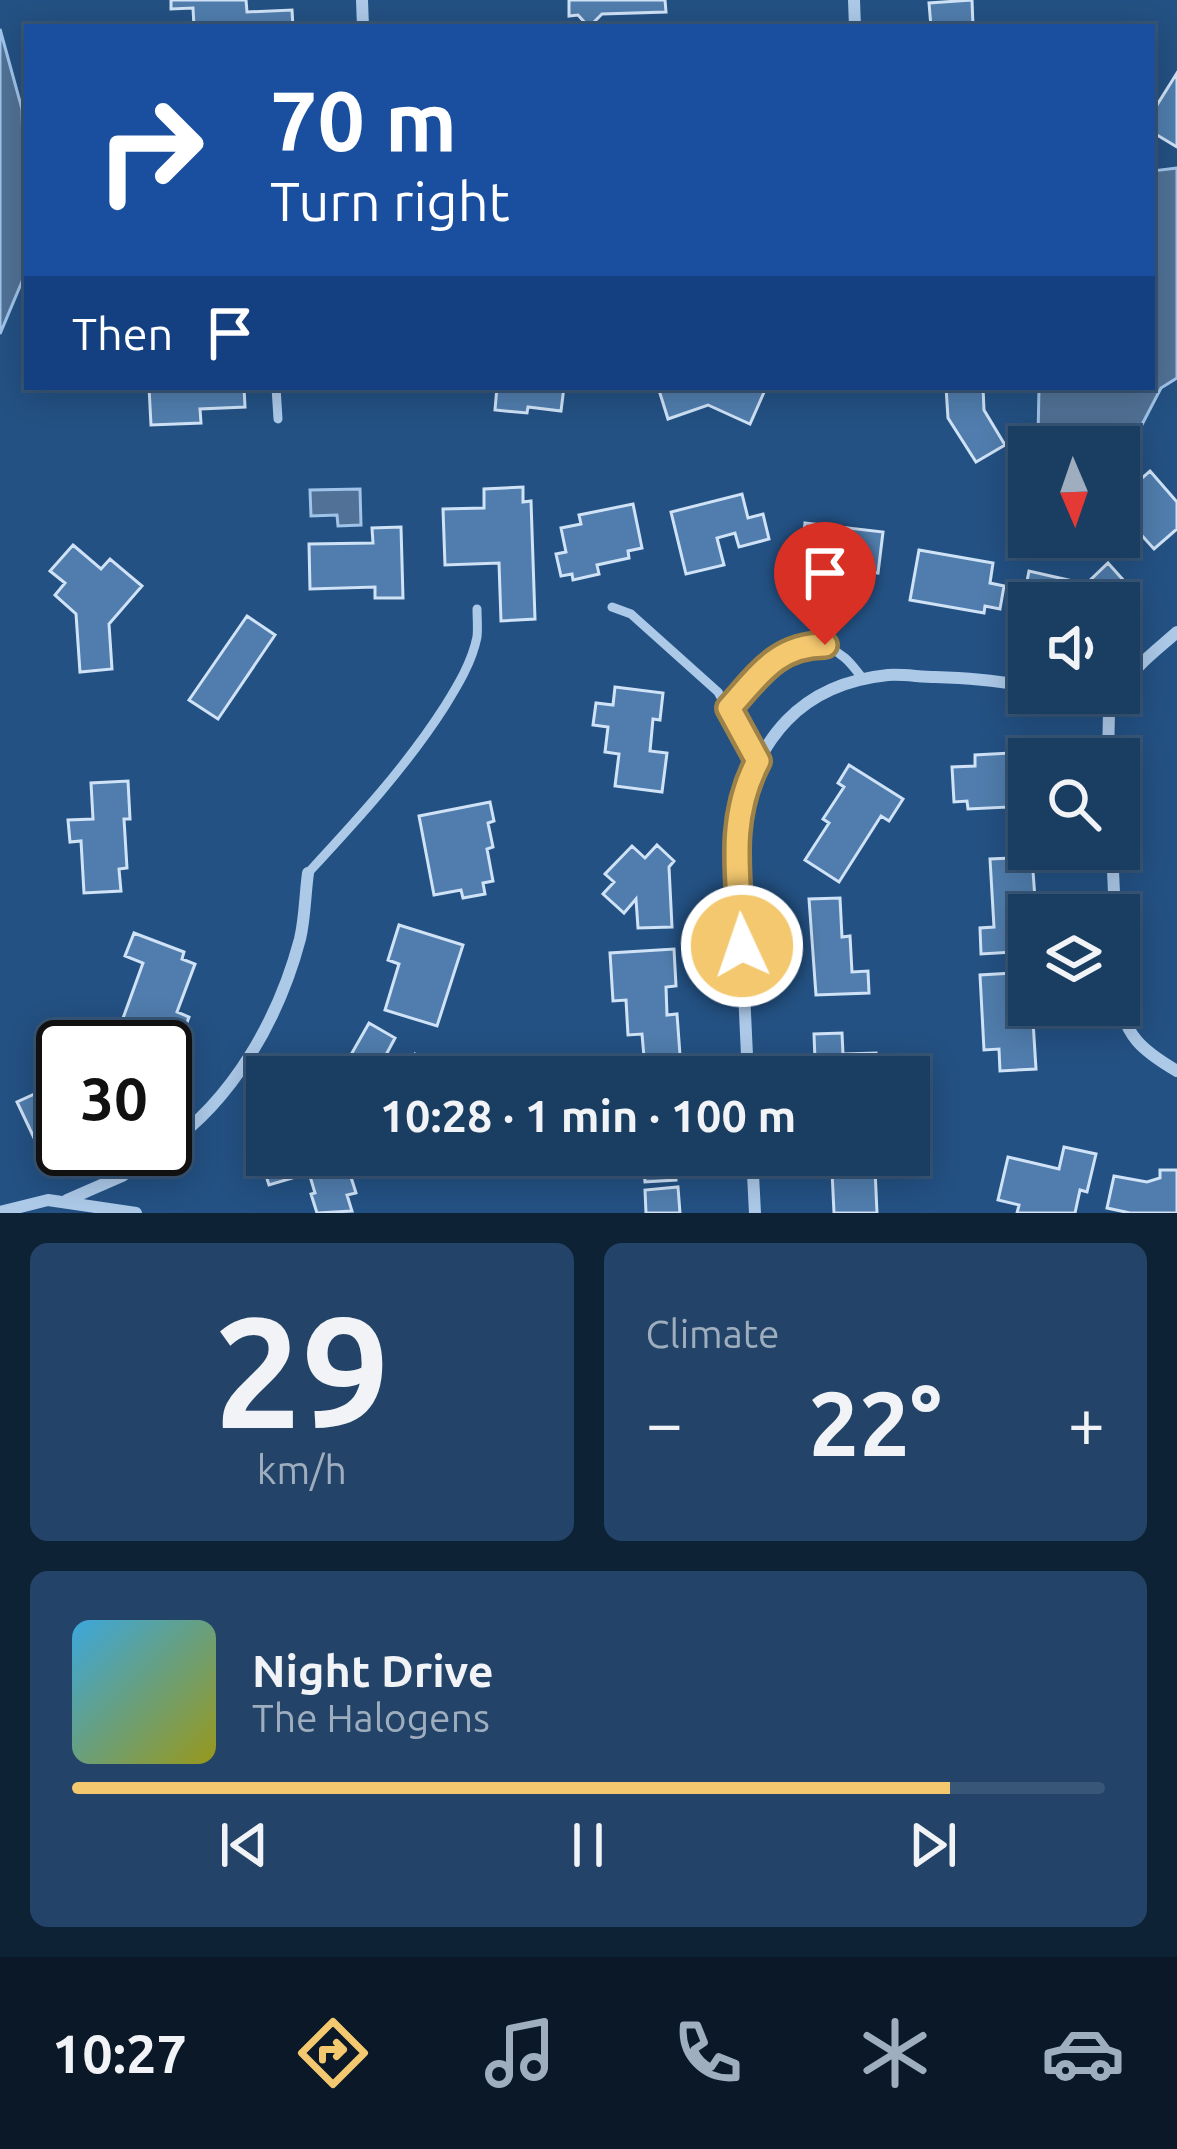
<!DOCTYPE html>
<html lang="en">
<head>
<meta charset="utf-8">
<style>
	body { margin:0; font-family:Ubuntu,sans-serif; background:#234468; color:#f1f3f6; height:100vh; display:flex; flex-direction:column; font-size:45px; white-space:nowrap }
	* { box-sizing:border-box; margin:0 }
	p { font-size:39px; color:#9faebe }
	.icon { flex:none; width:66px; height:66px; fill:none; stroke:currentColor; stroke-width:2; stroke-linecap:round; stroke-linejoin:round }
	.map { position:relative; height:1213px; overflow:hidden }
	.sheet { display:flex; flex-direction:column; gap:30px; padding:30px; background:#0e2236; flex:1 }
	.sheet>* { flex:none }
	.hud { position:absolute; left:24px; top:24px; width:1131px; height:366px; border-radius:0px; box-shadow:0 6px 30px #0003,0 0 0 3px #385677; background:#1a4fa0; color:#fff; overflow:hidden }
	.needle { width:78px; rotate:178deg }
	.buttons { position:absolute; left:1008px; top:426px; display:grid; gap:24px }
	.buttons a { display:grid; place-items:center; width:132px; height:132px; border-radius:0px; background:#1a3d62; box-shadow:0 6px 30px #0003,0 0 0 3px #385677; font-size:60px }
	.speed { position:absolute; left:36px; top:1020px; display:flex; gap:24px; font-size:60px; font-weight:700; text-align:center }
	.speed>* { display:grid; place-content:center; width:156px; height:156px; border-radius:50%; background:#1a3d62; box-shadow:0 6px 30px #0003,0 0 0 3px #385677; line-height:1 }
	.speed .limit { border:6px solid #111; border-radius:18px; background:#fff; color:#111 }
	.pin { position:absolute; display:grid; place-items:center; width:102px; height:102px; color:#fff; margin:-123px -51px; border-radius:50% 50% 50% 0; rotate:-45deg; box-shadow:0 0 12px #0007 }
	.pin .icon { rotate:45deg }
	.me { position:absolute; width:132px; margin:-66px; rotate:357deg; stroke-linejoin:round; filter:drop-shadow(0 0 9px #0008) }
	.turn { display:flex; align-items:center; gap:42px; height:252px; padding:0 48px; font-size:54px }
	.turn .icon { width:156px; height:156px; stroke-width:2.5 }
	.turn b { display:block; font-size:84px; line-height:102px }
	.then { display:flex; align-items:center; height:114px; padding:0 48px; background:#0003; gap:24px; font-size:45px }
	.big { font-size:90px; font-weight:600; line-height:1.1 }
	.sheet .widget { flex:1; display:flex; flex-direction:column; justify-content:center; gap:18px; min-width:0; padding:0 42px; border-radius:18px; background:#234468 }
	.sheet .dial { align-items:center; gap:0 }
	.dial b { font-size:156px; line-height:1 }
	.song { display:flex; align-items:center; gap:36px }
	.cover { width:144px; height:144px; border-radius:18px; background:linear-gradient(135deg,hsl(200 70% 55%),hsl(60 70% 35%)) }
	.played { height:12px; border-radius:6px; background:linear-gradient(90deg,#f3c86f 85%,#385677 85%) }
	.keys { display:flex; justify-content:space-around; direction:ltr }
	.heat { display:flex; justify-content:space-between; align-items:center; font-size:66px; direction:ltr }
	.sheet .tiles { flex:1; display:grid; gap:30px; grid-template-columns:1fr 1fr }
	.widget:last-child { grid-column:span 2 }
	.trip { position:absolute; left:246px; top:1056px; width:684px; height:120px; border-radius:0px; background:#1a3d62; box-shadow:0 6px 30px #0003,0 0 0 3px #385677; font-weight:600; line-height:120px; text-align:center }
	.tabs { display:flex; height:192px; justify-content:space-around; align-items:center; background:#0a1827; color:#9faebe }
	.tabs .icon { width:84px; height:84px }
	.tabs .active { color:#f3c86f }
	.tabs b { font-size:54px; color:#f1f3f6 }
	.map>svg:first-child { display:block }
	.water { fill:#517296; stroke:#a0c4e9; stroke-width:3 }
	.building { fill:#507dad; stroke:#cfe2f6; stroke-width:3 }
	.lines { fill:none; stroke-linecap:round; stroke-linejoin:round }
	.lane { stroke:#acc9e8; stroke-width:9 }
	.street { stroke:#acc9e8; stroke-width:12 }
	.route-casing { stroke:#9e8248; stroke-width:30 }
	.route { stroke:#f3c86f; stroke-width:21 }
</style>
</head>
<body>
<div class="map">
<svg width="1177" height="1213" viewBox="0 0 1177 1213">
	<rect width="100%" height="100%" fill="#235183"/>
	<path class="water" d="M0,29l22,80 4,163 -26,62z
		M1177,168v210l-16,10 -26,50 -21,9h-64l-12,-9 1,-51h113v-216z
		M360,489l1,36 -23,1 -1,-11 -26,1 -1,-26z"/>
	<path class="building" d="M171,0h75l1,12 45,-2 1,17h-99l-1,-19 -22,1z
		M569,0h96l1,12 -64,2 -13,13 -11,-12 -9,1z
		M972,0l1,26 13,1h-55l-2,-24z
		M1177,73v74l-25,-15v-19z
		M149,387h95l1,20 -45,2 1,14 -50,2z
		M497,387h67l-3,24 -33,-4 -1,6 -32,-3z
		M658,387h100l7,3 -15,34 -42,-19 -40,14z
		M946,387h37l1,23 21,35 -29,17 -28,-44z
		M1150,471l27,31v27l-23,20 -17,-19 -20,18 -10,-11h12v-39z
		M523,487v15l8,-1 4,118 -34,2 -2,-58 -54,2 -2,-56 41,-1v-19z
		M742,494l6,24 15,-4 6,25 -30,8 -4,-14 -18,5 7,27 -38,9 -15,-62z
		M633,504l9,44 -14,3 1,7 -32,7 2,9 -26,6 -1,-6 -11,2 -5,-22 10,-2 -5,-24 20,-4 -2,-9z
		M805,523l78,9 -5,41 -36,-4 -2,20 -42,-5z
		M401,527l2,71h-28v-11l-65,2 -1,-45 64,-1 -1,-15z
		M73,545l28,24 9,-10 32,27 -33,38 3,45 -32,3 -4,-58 -21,-19 10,-12 -15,-12z
		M919,550l74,13 -3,20 14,3 -4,23 -15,-3 -1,7 -74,-13z
		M1108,563l17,19 -23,21 -79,-2 6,-30 57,13z
		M247,616l28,19 -57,84 -29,-19z
		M615,687l48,6 -3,27 -7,-1 -3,32 17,2 -5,39 -47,-6 4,-32 -14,-2 3,-25 -15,-2 3,-22 17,2z
		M1010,753v5l29,-2v3h-10v54l-21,1v-7l-40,2 -1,-8 -13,1 -2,-35 23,-1v-11z
		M849,765l54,34 -14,22 -8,-5 -42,66 -34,-22 24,-37 -6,-4 21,-32 -6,-4z
		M128,781l2,38h-6l3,49 -8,1 2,22 -37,2 -3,-52 -11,1 -2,-22 25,-1 -2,-36z
		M490,802l4,19 -6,2 5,24 -6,2 6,32 -10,2 2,11 -22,4 -2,-8 -27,5 -15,-79z
		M657,845l17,16 -5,6 3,60 -34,1 -2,-29 -12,14 -21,-19 11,-12 -9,-8 27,-28 13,12z
		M1032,857l4,56 12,-1v3h-19v36l-48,3 -1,-26 14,-1 -4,-68z
		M840,898l2,39 8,-1 2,36 16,-1 1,22 -53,2 -7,-96z
		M399,925l64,20 -26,81 -52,-16 14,-46 -11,-4z
		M134,933l50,19 -2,7 13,5 -18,48 12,5 -14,38 -10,-4v-4l-22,-4 4,-13 -25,-9 21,-58 -18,-7z
		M674,949l2,37 -10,1 1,28 10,-1 3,41 -36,2 -2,-23 -14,1 -2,-35 -13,1 -3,-48z
		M1029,972v33h3l4,64 -36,2 -1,-22 -15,1 -4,-75z
		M369,1023l26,15 -8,15 21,13 7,-12 17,10 -6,11 4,2h-65l3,-5 -20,-12z
		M842,1033l1,21 33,-1 1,22 -55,2 -1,-17h-6l-1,-26z
		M63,1081v47l-28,12 -18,-38z
		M1064,1147l32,7 -9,38 -7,-2 -5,23h-58l2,-8 -21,-5 10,-43 51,12z
		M267,1152v3h77l12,38 -9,2 5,16 -35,2 -6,-19 4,-1 -6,-20 -40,12 -10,-31z
		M643,1155h31l2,25 -31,2z
		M875,1169l2,44h-43l-2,-42z
		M1160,1170h17v43h-47l-23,-5 7,-32 33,6 13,-4z
		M678,1187l2,26h-34l-1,-23z"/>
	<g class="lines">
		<path class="lane" d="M276,387l2,32
			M612,607l19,7 87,78 39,69
			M729,708c28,-31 71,-89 116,-50 7,6 13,15 19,22
			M308,873c49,-53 98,-106 137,-167 13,-21 27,-44 32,-69 1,-9 0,-19 0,-28"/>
		<path class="street" d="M362,0l1,27
			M854,0l1,27
			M1119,692c13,-24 38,-42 58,-60
			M1051,693l58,18
			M1108,759l1,-48 10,-18
			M1112,849l3,66
			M1119,996c5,40 24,55 58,75
			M748,1077l-12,-257c22,-81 63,-136 152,-145 16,-1 32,2 47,2 32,1 63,3 94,10
			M165,1147c69,-48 114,-129 135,-208 5,-21 5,-44 8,-66
			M752,1155l3,58
			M67,1200l55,-24 39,-27
			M0,1212l48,-12 88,13"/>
	</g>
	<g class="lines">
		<defs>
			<path id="route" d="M742,946c-3,-66 -16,-125 16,-185l-29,-53c30,-33 48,-63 96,-63"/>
		</defs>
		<use href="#route" class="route-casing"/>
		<use href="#route" class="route"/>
	</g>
</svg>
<div class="buttons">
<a><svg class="needle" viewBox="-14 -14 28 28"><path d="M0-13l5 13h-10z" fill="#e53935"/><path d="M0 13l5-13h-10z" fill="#9faebe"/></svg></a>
<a><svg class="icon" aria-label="sound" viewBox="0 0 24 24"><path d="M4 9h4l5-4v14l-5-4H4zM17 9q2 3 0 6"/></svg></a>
<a><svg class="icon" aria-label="search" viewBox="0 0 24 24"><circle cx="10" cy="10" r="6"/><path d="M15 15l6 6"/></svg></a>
<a><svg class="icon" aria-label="layers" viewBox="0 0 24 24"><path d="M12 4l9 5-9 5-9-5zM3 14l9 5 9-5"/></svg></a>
</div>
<div class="speed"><div class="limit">30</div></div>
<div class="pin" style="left:825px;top:645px;background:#d93025"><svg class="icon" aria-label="arrive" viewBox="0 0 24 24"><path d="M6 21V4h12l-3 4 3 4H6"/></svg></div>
<svg class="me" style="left:742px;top:946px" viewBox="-20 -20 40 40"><circle r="17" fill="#f3c86f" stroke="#fff" stroke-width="3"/><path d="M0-11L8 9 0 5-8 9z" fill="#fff"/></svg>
<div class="trip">10:28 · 1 min · 100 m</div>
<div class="hud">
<div class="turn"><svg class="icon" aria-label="right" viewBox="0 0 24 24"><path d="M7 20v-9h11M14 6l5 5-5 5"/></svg><div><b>70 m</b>Turn right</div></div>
<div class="then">Then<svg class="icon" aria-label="arrive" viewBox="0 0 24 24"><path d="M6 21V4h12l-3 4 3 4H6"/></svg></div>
</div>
</div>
<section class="sheet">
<div class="tiles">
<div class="widget dial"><b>29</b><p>km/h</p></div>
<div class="widget"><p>Climate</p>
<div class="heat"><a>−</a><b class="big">22°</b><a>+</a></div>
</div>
<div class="widget">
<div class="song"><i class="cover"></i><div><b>Night Drive</b><p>The Halogens</p></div></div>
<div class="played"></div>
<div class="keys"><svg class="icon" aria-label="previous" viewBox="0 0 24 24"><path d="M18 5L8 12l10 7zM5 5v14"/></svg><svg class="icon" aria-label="pause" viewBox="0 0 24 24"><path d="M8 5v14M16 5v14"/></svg><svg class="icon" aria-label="next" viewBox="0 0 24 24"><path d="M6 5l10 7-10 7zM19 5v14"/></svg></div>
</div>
</div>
</section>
<nav class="tabs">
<b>10:27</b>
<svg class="icon active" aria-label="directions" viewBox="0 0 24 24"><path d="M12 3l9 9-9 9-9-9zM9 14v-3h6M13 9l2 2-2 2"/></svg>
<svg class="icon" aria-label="music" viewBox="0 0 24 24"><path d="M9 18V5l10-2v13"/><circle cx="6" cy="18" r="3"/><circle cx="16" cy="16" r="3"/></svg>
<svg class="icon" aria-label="phone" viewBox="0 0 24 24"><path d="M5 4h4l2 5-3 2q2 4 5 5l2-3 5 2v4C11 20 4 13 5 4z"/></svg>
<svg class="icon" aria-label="climate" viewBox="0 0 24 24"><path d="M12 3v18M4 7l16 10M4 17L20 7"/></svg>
<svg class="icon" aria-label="car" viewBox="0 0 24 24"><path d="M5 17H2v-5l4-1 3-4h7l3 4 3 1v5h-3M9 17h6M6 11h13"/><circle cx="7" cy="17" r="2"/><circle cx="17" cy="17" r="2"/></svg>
</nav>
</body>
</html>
